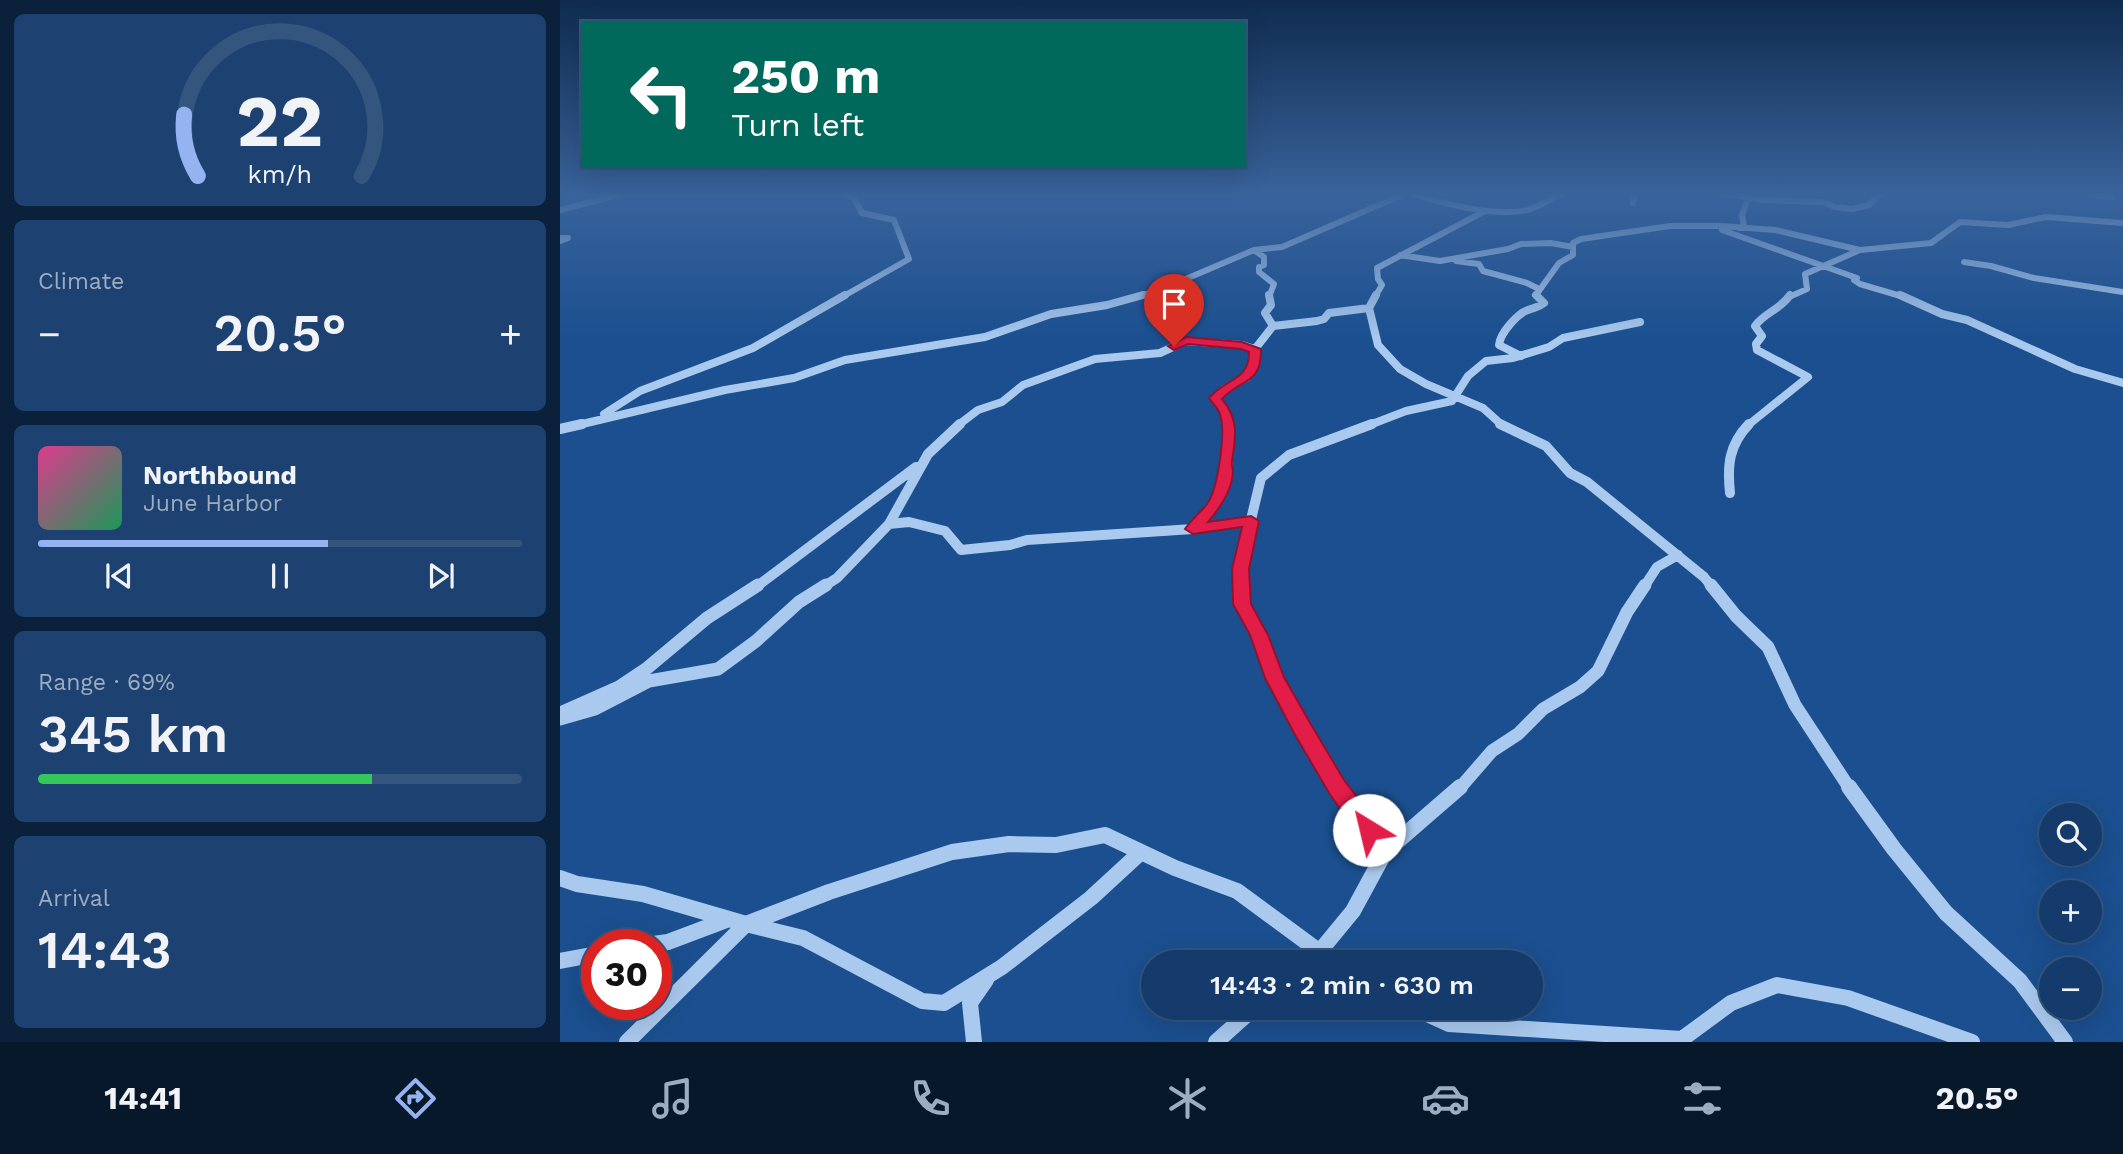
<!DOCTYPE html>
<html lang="en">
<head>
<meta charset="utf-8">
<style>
	body { margin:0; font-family:"Work Sans",sans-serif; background:#1d4271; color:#f1f3f6; height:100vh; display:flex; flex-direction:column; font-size:26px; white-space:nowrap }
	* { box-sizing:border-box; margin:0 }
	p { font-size:23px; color:#9dadc1 }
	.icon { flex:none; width:38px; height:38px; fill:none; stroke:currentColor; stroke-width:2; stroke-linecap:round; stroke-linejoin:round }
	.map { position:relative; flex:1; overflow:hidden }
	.side { display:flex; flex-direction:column; gap:14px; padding:14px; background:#0b203b; width:560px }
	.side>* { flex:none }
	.guide { position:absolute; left:21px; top:21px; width:665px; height:147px; border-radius:0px; box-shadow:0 7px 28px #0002,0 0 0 2px #33557e; background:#00695c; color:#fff; overflow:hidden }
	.fabs { position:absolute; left:1479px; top:803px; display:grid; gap:14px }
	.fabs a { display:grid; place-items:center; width:63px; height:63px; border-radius:50%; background:#143b6b; box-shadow:0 7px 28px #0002,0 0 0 2px #33557e; font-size:35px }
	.speed { position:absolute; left:21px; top:929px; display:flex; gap:14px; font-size:35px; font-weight:700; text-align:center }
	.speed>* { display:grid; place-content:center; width:91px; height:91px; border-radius:50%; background:#143b6b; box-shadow:0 7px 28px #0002,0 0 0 2px #33557e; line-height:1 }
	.speed .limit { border:10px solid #d22; background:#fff; color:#111 }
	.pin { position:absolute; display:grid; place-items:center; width:60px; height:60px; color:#fff; margin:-72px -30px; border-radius:50% 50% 50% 0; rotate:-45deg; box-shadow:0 0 7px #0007 }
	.pin .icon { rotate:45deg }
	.me { position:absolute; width:77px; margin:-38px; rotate:324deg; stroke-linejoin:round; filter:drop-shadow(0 0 5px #0008) }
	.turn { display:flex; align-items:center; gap:24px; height:147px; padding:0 35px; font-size:32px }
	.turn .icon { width:91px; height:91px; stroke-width:2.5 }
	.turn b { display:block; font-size:49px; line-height:60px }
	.big { font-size:52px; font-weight:600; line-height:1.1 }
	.side .tile { flex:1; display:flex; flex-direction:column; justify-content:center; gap:10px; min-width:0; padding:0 24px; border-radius:10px; background:#1d4271 }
	.side .dial { align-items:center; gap:0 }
	.dial svg { height:182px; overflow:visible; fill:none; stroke:#33557e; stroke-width:7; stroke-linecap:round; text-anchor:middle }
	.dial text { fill:#f1f3f6; stroke:none }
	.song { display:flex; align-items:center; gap:21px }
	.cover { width:84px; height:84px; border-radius:10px; background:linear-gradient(135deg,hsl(330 70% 55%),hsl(150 70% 35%)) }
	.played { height:7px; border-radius:4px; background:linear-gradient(90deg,#95b2f1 60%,#33557e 60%) }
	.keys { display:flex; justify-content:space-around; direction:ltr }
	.heat { display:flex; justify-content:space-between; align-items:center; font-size:38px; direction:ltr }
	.charge { height:10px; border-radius:5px; background:linear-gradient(90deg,#34c759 69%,#33557e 0) }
	.trip { position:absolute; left:581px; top:950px; width:402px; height:70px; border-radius:35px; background:#143b6b; box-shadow:0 7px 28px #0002,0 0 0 2px #33557e; font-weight:600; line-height:70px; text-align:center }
	.tabs { display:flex; height:112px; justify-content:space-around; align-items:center; background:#08182b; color:#9dadc1 }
	.tabs .icon { width:49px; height:49px }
	.tabs .active { color:#95b2f1 }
	.tabs b { font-size:32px; color:#f1f3f6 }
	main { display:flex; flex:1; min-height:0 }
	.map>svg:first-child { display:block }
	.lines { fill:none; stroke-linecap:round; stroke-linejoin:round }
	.minor-far4 { stroke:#a9c9ee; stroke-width:6 }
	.minor-far3 { stroke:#a9c9ee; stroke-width:8 }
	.minor-far2 { stroke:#a9c9ee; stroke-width:10 }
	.minor-far1 { stroke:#a9c9ee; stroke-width:13 }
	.minor { stroke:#a9c9ee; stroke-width:16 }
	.route { fill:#e11d48; stroke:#92132f; stroke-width:2 }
</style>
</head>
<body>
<main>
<section class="side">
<div class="tile dial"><svg viewBox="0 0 100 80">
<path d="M14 69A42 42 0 1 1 86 69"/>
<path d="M14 69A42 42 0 0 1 8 42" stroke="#95b2f1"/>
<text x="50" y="56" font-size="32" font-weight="700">22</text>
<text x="50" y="72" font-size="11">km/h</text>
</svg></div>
<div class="tile"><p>Climate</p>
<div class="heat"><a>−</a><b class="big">20.5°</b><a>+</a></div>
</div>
<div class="tile">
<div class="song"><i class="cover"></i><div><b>Northbound</b><p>June Harbor</p></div></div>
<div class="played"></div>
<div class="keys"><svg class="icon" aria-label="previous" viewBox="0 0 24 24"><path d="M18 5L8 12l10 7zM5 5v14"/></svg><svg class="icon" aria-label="pause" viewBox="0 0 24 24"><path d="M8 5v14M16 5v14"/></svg><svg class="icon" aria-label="next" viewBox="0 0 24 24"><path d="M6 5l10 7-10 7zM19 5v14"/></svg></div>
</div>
<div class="tile"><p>Range · 69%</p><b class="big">345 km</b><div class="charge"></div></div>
<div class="tile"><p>Arrival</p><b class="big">14:43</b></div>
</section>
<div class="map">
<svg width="1563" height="1042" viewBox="0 0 1563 1042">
	<rect width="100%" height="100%" fill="#1b4f8f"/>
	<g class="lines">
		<path class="minor-far4" d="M853,194c31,10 82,23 114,16 12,-3 23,-11 35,-16
			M1168,194l36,6 59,2 12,5 17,2 17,-4 11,-11
			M1529,194l23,3 2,-3
			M1073,203l2,-9
			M0,210l61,-16
			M1179,228l5,-1 -2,-12 8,-21
			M1162,230l135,48 -3,2 6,4 44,13
			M0,238h8l-8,3
			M840,255l40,6 68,-12 13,-5 30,-1 22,4
			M896,261l23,3 4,7 44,12 12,6
			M1404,262l27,4 43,12 89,14
			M282,297l67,-38 -15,-39 -32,-7 -7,-13 -9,-6
			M576,297l19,-5 99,-42
			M709,297l5,-13 -15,-12v-5l5,-2v-8l-10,-7 28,-3 122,-53
			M815,297l7,-12 -4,-6 -1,-11 108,-57
			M978,297l-2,-2 23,-32 14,-8v-12l8,-4 89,-13h52l53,4 85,20 71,-7 29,-21 48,3 38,-8 77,6
			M1229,297l18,-8 -2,-15 55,-24"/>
		<path class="minor-far3" d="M816,295l-7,13 9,37 22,24 26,15 57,24 20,18
			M1340,295l42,19 25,6 108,49 48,14
			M713,326l44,-5 7,-2 5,-6 40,-5
			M961,356l-22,-11c1,-12 19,-32 29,-35 7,-3 10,-2 16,-7l-8,-8
			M44,414l36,-23 113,-43 92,-53
			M14,426l151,-36 69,-12 51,-18 140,-23 66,-23 56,-9 36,-10
			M397,426l21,-16 24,-8 21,-17 72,-26 65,-6 26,-12 56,4 13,4
			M669,426l-3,-14 -11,-13 9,-10 22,-11 9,-14v-15l18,-23 -8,-13 6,-8 -2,-10
			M807,426l39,-15 46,-10 16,-25 18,-15 27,-3 36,-11 14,-9 77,-16
			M1187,426l61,-49 -51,-27 -1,-6 6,-8 -7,-10c10,-14 25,-16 35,-31"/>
		<path class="minor-far2" d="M940,424l46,22 24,27 17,9 117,95 8,10
			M0,429l22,-5
			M1170,493c-3,-28 -1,-48 19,-69
			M329,524l20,-2 36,9 16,19 49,-5 17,-5 166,-11 58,-8
			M633,529c7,-8 17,-15 22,-24 13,-21 15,-57 14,-81
			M196,587l160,-120
			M263,587l14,-9 52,-54 39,-70 32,-30
			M679,587l3,-30 19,-79 28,-23 83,-31
			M1084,587l13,-20 21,-12"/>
		<path class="minor-far1" d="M679,585l4,23 17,28 26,64 53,89
			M1151,585l25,31 32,31 27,58 55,84
			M0,713l59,-26 27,-18 61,-51 51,-33
			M0,719l35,-10 54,-28 69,-12 38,-28 43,-39 27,-17
			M899,789l33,-38 26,-17 25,-25 37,-22 18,-16 29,-59 18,-27"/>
		<path class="minor" d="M1289,787l45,62 52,64 74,68 45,61
			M825,852l75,-65
			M0,878l17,6 66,10 103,30 83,-32 123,-40 57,-8 47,1 49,-10 70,33 62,23 91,67 12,4
			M86,945l22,-3 61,-23
			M0,961l37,-7
			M751,962l42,-51 32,-59 -47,-65
			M854,1008l35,16 233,15 49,-36 46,-18 71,13 124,44
			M67,1042l119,-118 57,14 119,63 22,2 58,-36 89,-69 50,-46
			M414,1042l-4,-39 16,-23
			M656,1042l38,-34"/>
	</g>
	<linearGradient id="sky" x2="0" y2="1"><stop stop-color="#0f2b4f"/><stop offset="0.57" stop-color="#39639b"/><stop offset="1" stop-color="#39639b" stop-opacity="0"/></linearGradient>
	<rect width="1563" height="340" fill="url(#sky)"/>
	<path class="route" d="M626,337l56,5 19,7c1,36 -20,29 -39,50 17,20 14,38 10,62 -1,7 1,5 1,11 -1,19 -13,36 -25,50l43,-6 8,5 -10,48 2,35 17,31 16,42 25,44 35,59 33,43 3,7 -3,8 -8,3 -8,-3 -32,-45 -35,-60 -29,-55 -15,-43 -17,-31 -1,-35 10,-42 -49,7 -8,-5c6,-9 15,-16 22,-25 11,-15 20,-76 12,-92 -2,-5 -7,-9 -10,-14 16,-20 40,-16 40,-46l-8,-3 -53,-5 -14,6 -6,-4z"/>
</svg>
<div class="fabs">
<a><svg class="icon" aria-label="search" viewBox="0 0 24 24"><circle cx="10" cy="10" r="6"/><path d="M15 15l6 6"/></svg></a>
<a>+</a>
<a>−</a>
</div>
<div class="speed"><div class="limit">30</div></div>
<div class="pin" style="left:614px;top:346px;background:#d93025"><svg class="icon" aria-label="arrive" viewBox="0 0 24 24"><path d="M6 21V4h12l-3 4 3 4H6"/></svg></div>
<svg class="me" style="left:809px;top:830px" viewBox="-20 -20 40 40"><circle r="19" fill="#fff"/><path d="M0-13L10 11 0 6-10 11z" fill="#e11d48"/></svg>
<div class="trip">14:43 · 2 min · 630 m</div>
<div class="guide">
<div class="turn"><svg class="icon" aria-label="left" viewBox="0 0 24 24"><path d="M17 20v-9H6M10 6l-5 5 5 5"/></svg><div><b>250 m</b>Turn left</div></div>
</div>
</div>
</main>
<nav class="tabs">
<b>14:41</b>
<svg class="icon active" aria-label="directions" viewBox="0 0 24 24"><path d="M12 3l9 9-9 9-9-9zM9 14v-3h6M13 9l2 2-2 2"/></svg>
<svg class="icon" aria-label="music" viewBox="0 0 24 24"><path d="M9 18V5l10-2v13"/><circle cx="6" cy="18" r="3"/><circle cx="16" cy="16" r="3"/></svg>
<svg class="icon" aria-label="phone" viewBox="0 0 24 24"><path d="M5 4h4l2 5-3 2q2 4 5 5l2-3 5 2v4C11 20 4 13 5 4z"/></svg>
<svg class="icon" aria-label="climate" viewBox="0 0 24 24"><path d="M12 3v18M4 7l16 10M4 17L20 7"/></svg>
<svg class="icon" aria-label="car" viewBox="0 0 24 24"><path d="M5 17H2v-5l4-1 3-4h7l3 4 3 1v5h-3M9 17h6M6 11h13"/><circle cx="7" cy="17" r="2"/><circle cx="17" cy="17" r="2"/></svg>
<svg class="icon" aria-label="filters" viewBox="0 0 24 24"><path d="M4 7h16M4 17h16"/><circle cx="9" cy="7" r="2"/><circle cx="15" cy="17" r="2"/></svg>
<b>20.5°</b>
</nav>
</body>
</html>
